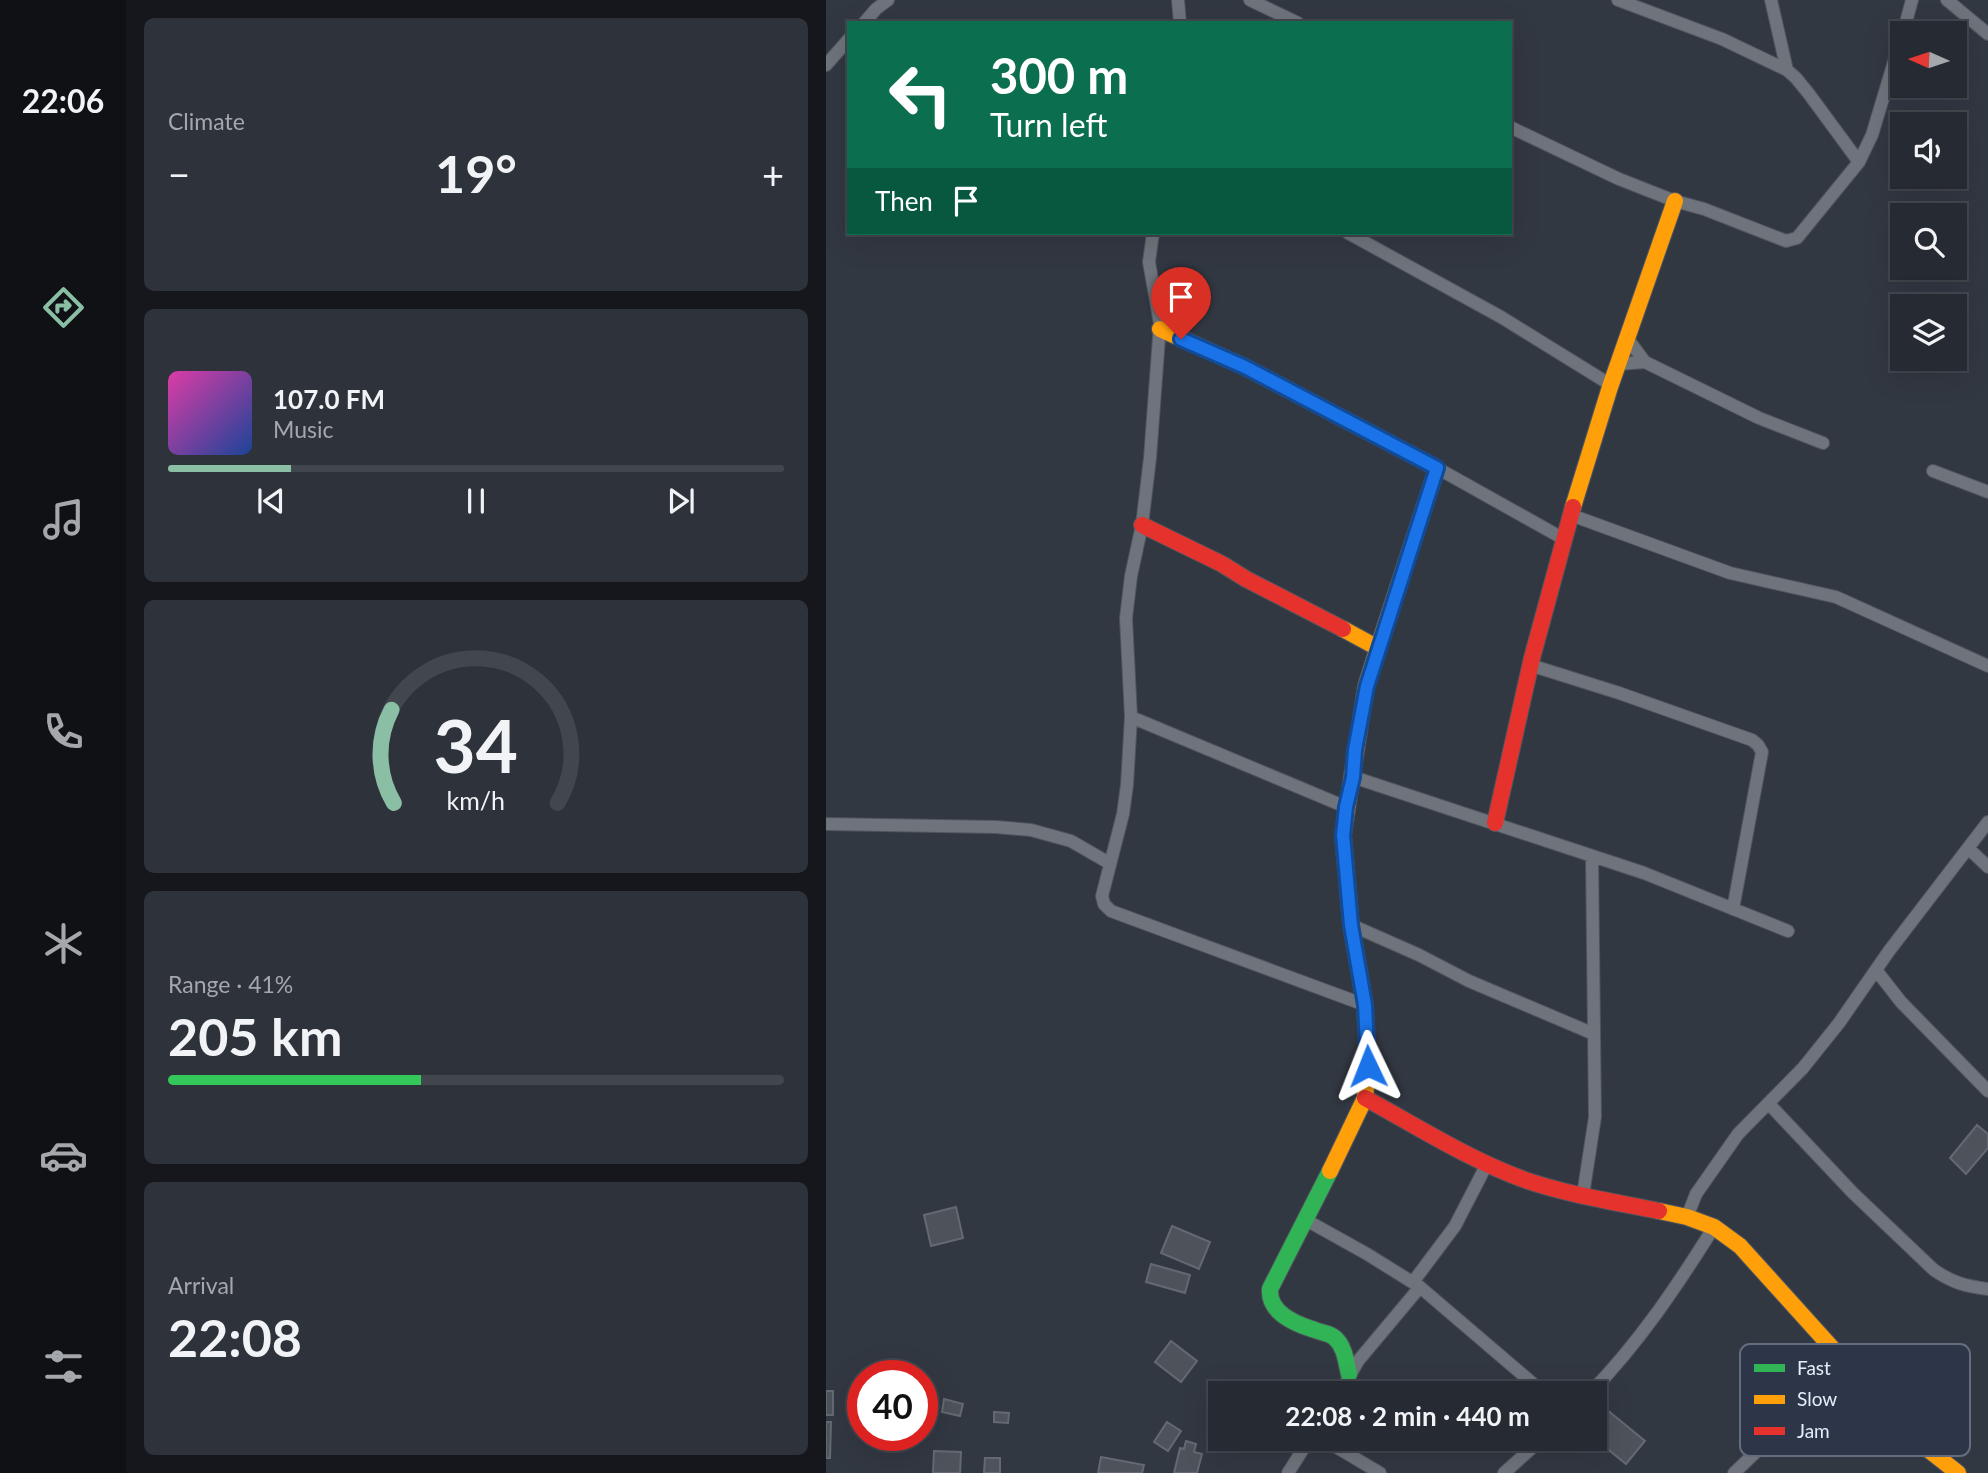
<!DOCTYPE html>
<html lang="en">
<head>
<meta charset="utf-8">
<style>
	body { margin:0; font-family:Lato,sans-serif; background:#2e323a; color:#f1f3f6; height:100vh; display:flex; flex-direction:column; font-size:26px; white-space:nowrap }
	* { box-sizing:border-box; margin:0 }
	p { font-size:23px; color:#a4a7ac }
	.icon { flex:none; width:38px; height:38px; fill:none; stroke:currentColor; stroke-width:2; stroke-linecap:round; stroke-linejoin:round }
	.map { position:relative; flex:1; overflow:hidden }
	.side { display:flex; flex-direction:column; gap:18px; padding:18px; background:#15171c; width:700px }
	.side>* { flex:none }
	.top-card { position:absolute; left:21px; top:21px; width:665px; height:214px; border-radius:0px; box-shadow:0 7px 28px #0002,0 0 0 2px #42464d; background:#0b6e4f; color:#fff; overflow:hidden }
	.needle { width:46px; rotate:273deg }
	.fabs { position:absolute; left:1064px; top:21px; display:grid; gap:14px }
	.fabs a { display:grid; place-items:center; width:77px; height:77px; border-radius:0px; background:#262a32; box-shadow:0 7px 28px #0002,0 0 0 2px #42464d; font-size:35px }
	.speed { position:absolute; left:21px; top:1360px; display:flex; gap:14px; font-size:35px; font-weight:700; text-align:center }
	.speed>* { display:grid; place-content:center; width:91px; height:91px; border-radius:50%; background:#262a32; box-shadow:0 7px 28px #0002,0 0 0 2px #42464d; line-height:1 }
	.speed .limit { border:10px solid #d22; background:#fff; color:#111 }
	.pin { position:absolute; display:grid; place-items:center; width:60px; height:60px; color:#fff; margin:-72px -30px; border-radius:50% 50% 50% 0; rotate:-45deg; box-shadow:0 0 7px #0007 }
	.pin .icon { rotate:45deg }
	.me { position:absolute; width:77px; margin:-38px; rotate:358deg; stroke-linejoin:round; filter:drop-shadow(0 0 5px #0008) }
	.turn { display:flex; align-items:center; gap:24px; height:147px; padding:0 28px; font-size:32px }
	.turn .icon { width:91px; height:91px; stroke-width:2.5 }
	.turn b { display:block; font-size:49px; line-height:60px }
	.then { display:flex; align-items:center; height:66px; padding:0 28px; background:#0003; gap:14px; font-size:26px }
	.big { font-size:52px; font-weight:700; line-height:1.1 }
	.side .card { flex:1; display:flex; flex-direction:column; justify-content:center; gap:10px; min-width:0; padding:0 24px; border-radius:10px; background:#2e323a }
	.side .dial { align-items:center; gap:0 }
	.dial svg { height:182px; overflow:visible; fill:none; stroke:#42464d; stroke-width:7; stroke-linecap:round; text-anchor:middle }
	.dial text { fill:#f1f3f6; stroke:none }
	.song { display:flex; align-items:center; gap:21px }
	.cover { width:84px; height:84px; border-radius:10px; background:linear-gradient(135deg,hsl(320 70% 55%),hsl(220 70% 35%)) }
	.played { height:7px; border-radius:4px; background:linear-gradient(90deg,#8abfa5 20%,#42464d 20%) }
	.keys { display:flex; justify-content:space-around; direction:ltr }
	.heat { display:flex; justify-content:space-between; align-items:center; font-size:38px; direction:ltr }
	.charge { height:10px; border-radius:5px; background:linear-gradient(90deg,#34c759 41%,#42464d 0) }
	.trip { position:absolute; left:382px; top:1381px; width:399px; height:70px; border-radius:0px; background:#262a32; box-shadow:0 7px 28px #0002,0 0 0 2px #42464d; font-weight:700; line-height:70px; text-align:center }
	main { display:flex; flex:1; min-height:0 }
	.menu { display:flex; flex-direction:column; width:126px; justify-content:space-around; align-items:center; background:#0f1114; color:#a4a7ac }
	.menu .icon { width:49px; height:49px }
	.menu .selected { color:#8abfa5 }
	.menu b { font-size:32px; color:#f1f3f6 }
	.map>svg:first-child { display:block }
	.building { fill:#4e535b; stroke:#646971; stroke-width:2 }
	.lines { fill:none; stroke-linecap:round; stroke-linejoin:round }
	.street-casing { stroke:#50555e; stroke-width:14 }
	.fast-casing { stroke:#50555e; stroke-width:18 }
	.slow-casing { stroke:#50555e; stroke-width:18 }
	.jam-casing { stroke:#50555e; stroke-width:18 }
	.street { stroke:#6f747c; stroke-width:12 }
	.fast { stroke:#30b455; stroke-width:16 }
	.slow { stroke:#ff9f0a; stroke-width:16 }
	.jam { stroke:#e5322d; stroke-width:16 }
	.route-casing { stroke:#114b97; stroke-width:18 }
	.route { stroke:#1a73e8; stroke-width:12 }
	.key { fill:#2c3648; stroke:#646d7d; stroke-width:2 }
	.key-label { font-size:19px; fill:#e6ecf8 }
</style>
</head>
<body>
<main>
<nav class="menu">
<b>22:06</b>
<svg class="icon selected" aria-label="directions" viewBox="0 0 24 24"><path d="M12 3l9 9-9 9-9-9zM9 14v-3h6M13 9l2 2-2 2"/></svg>
<svg class="icon" aria-label="music" viewBox="0 0 24 24"><path d="M9 18V5l10-2v13"/><circle cx="6" cy="18" r="3"/><circle cx="16" cy="16" r="3"/></svg>
<svg class="icon" aria-label="phone" viewBox="0 0 24 24"><path d="M5 4h4l2 5-3 2q2 4 5 5l2-3 5 2v4C11 20 4 13 5 4z"/></svg>
<svg class="icon" aria-label="climate" viewBox="0 0 24 24"><path d="M12 3v18M4 7l16 10M4 17L20 7"/></svg>
<svg class="icon" aria-label="car" viewBox="0 0 24 24"><path d="M5 17H2v-5l4-1 3-4h7l3 4 3 1v5h-3M9 17h6M6 11h13"/><circle cx="7" cy="17" r="2"/><circle cx="17" cy="17" r="2"/></svg>
<svg class="icon" aria-label="filters" viewBox="0 0 24 24"><path d="M4 7h16M4 17h16"/><circle cx="9" cy="7" r="2"/><circle cx="15" cy="17" r="2"/></svg>
</nav>
<section class="side">
<div class="card"><p>Climate</p>
<div class="heat"><a>−</a><b class="big">19°</b><a>+</a></div>
</div>
<div class="card">
<div class="song"><i class="cover"></i><div><b>107.0 FM</b><p>Music</p></div></div>
<div class="played"></div>
<div class="keys"><svg class="icon" aria-label="previous" viewBox="0 0 24 24"><path d="M18 5L8 12l10 7zM5 5v14"/></svg><svg class="icon" aria-label="pause" viewBox="0 0 24 24"><path d="M8 5v14M16 5v14"/></svg><svg class="icon" aria-label="next" viewBox="0 0 24 24"><path d="M6 5l10 7-10 7zM19 5v14"/></svg></div>
</div>
<div class="card dial"><svg viewBox="0 0 100 80">
<path d="M14 69A42 42 0 1 1 86 69"/>
<path d="M14 69A42 42 0 0 1 13 28" stroke="#8abfa5"/>
<text x="50" y="56" font-size="32" font-weight="700">34</text>
<text x="50" y="72" font-size="11">km/h</text>
</svg></div>
<div class="card"><p>Range · 41%</p><b class="big">205 km</b><div class="charge"></div></div>
<div class="card"><p>Arrival</p><b class="big">22:08</b></div>
</section>
<div class="map">
<svg width="1162" height="1473" viewBox="0 0 1162 1473">
	<rect width="100%" height="100%" fill="#323842"/>
	<path class="building" d="M1151,1125l11,9v14l-22,26 -16,-16z
		M130,1207l7,31 -32,8 -7,-31z
		M346,1226l38,16 -11,27 -38,-16z
		M325,1264l39,11 -5,18 -39,-11z
		M345,1341l26,20 -16,21 -26,-20z
		M0,1391h7v24h-7z
		M118,1399l19,5 -3,12 -18,-4z
		M780,1409l39,32 -19,23 -32,-26v-15z
		M168,1412l15,1 -1,10 -14,-1z
		M0,1422h5l-1,36h-4z
		M341,1422l14,9 -13,20 -14,-9z
		M360,1441l10,3 -2,8 8,2 -5,19h-23l6,-25 4,1z
		M108,1451l27,1 -1,21h-27z
		M275,1457l43,8 -2,8h-44z
		M159,1458h15v15h-16z"/>
	<g class="lines">
		<defs>
			<path id="street" d="M352,0l2,23
				M424,0l48,23
				M792,0l104,39 65,31 9,8 13,16 50,68
				M945,0l16,70
				M1121,0l41,34
				M38,23l12,-14 12,-9
				M1077,33l9,-33
				M0,65l23,-26
				M684,127l109,52 56,22 29,8 82,32 11,-3 62,-76 13,-27 30,-100
				M327,233l-4,29 11,62 -10,134 -8,67 -11,51 -5,42 5,99 -4,68 -4,29 -21,82 2,8 7,7 254,94
				M522,233l153,84 110,68
				M801,338l18,24 114,56 64,25
				M793,364l26,-2
				M611,468l127,71
				M1107,471l55,21
				M745,515l159,58 106,24 152,69
				M704,665l89,28 133,47 6,5 4,7 -29,157
				M305,717l215,90
				M527,777l291,96 144,58
				M0,824l170,3 35,3 40,11 38,22
				M1142,848l20,19
				M525,925l68,30 50,26 125,53
				M1050,970l25,32 87,89
				M943,1104l84,89 81,77c19,13 31,16 54,19
				M757,1195l12,-78 -3,-260
				M861,1217l9,-23 42,-60 65,-66 36,-45 50,-72 99,-129
				M480,1220l61,34 53,33 124,106
				M587,1282l42,-56 32,-62
				M514,1393l18,-32 62,-74
				M764,1393c49,-50 87,-107 124,-166
				M495,1438l59,35
				M462,1473l22,-35
				M678,1473l39,-35
				M908,1473l114,-109"/>
			<path id="fast" d="M504,1171l-60,118c-2,24 25,35 45,41 7,3 15,3 20,8 10,9 11,24 14,36"/>
			<path id="slow" d="M334,329l85,38 192,101 -59,180
				M747,507l37,-120 65,-186
				M504,1171l35,-73 3,-32 -3,-61 -14,-80 -8,-90 23,-149 12,-38 -35,-19
				M833,1211l28,6 27,10 26,19 139,154 46,47 33,26"/>
			<path id="jam" d="M316,525l80,39 24,15 97,50
				M669,823l37,-165 41,-151
				M539,1098c53,29 106,63 163,83 42,14 87,21 131,30"/>
		</defs>
		<use href="#street" class="street-casing"/>
		<use href="#fast" class="fast-casing"/>
		<use href="#slow" class="slow-casing"/>
		<use href="#jam" class="jam-casing"/>
		<use href="#street" class="street"/>
		<use href="#fast" class="fast"/>
		<use href="#slow" class="slow"/>
		<use href="#jam" class="jam"/>
	</g>
	<g class="lines">
		<defs>
			<path id="route" d="M355,339l64,28 192,101 -70,218 -12,64 -2,27 -7,30 -3,28 8,90 14,80 3,61"/>
		</defs>
		<use href="#route" class="route-casing"/>
		<use href="#route" class="route"/>
	</g>
	<rect x="914" y="1344" width="230" height="112" rx="10" class="key"/>
	<rect x="928" y="1364" width="31" height="8" fill="#30b455"/>
	<rect x="928" y="1395" width="31" height="9" fill="#ff9f0a"/>
	<rect x="928" y="1427" width="31" height="8" fill="#e5322d"/>
	<g class="key-label">
		<text x="971" y="1375">Fast</text>
		<text x="971" y="1406">Slow</text>
		<text x="971" y="1438">Jam</text>
	</g>
</svg>
<div class="fabs">
<a><svg class="needle" viewBox="-14 -14 28 28"><path d="M0-13l5 13h-10z" fill="#e53935"/><path d="M0 13l5-13h-10z" fill="#a4a7ac"/></svg></a>
<a><svg class="icon" aria-label="sound" viewBox="0 0 24 24"><path d="M4 9h4l5-4v14l-5-4H4zM17 9q2 3 0 6"/></svg></a>
<a><svg class="icon" aria-label="search" viewBox="0 0 24 24"><circle cx="10" cy="10" r="6"/><path d="M15 15l6 6"/></svg></a>
<a><svg class="icon" aria-label="layers" viewBox="0 0 24 24"><path d="M12 4l9 5-9 5-9-5zM3 14l9 5 9-5"/></svg></a>
</div>
<div class="speed"><div class="limit">40</div></div>
<div class="pin" style="left:355px;top:339px;background:#d93025"><svg class="icon" aria-label="arrive" viewBox="0 0 24 24"><path d="M6 21V4h12l-3 4 3 4H6"/></svg></div>
<svg class="me" style="left:542px;top:1066px" viewBox="-20 -20 40 40"><path d="M0-17L14 15 0 8-14 15z" fill="#1a73e8" stroke="#fff" stroke-width="4"/></svg>
<div class="trip">22:08 · 2 min · 440 m</div>
<div class="top-card">
<div class="turn"><svg class="icon" aria-label="left" viewBox="0 0 24 24"><path d="M17 20v-9H6M10 6l-5 5 5 5"/></svg><div><b>300 m</b>Turn left</div></div>
<div class="then">Then<svg class="icon" aria-label="arrive" viewBox="0 0 24 24"><path d="M6 21V4h12l-3 4 3 4H6"/></svg></div>
</div>
</div>
</main>
</body>
</html>
